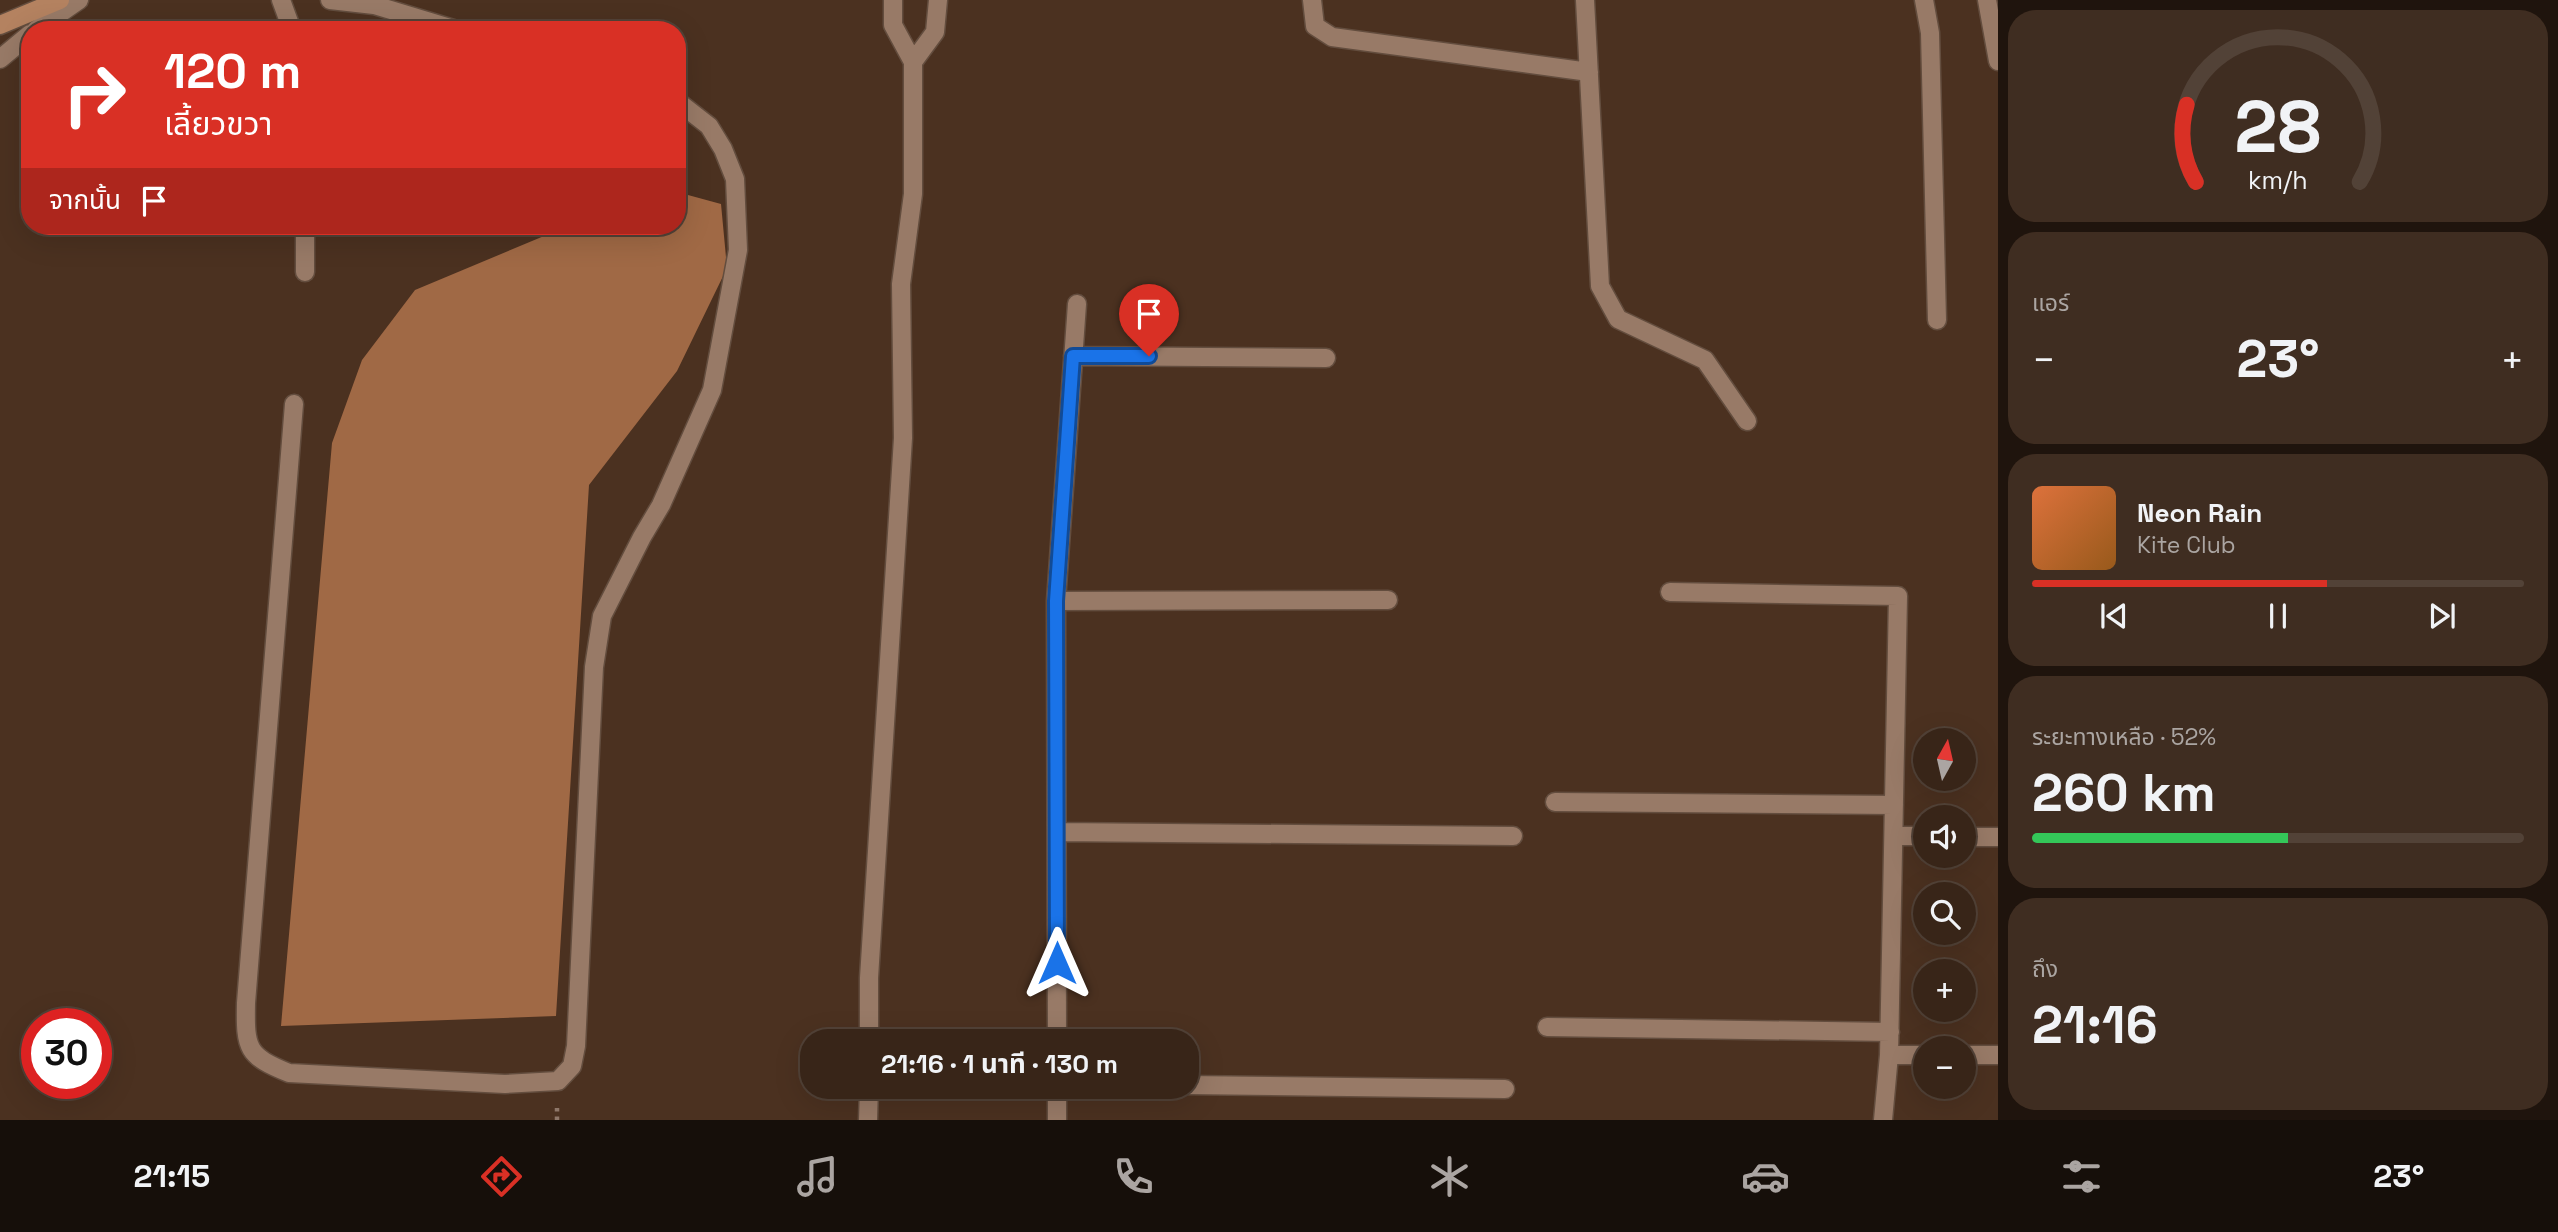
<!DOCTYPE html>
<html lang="th">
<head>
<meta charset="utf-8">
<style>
	body { margin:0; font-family:"Space Grotesk","Noto Sans Thai",sans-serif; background:#3f2d21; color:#f1f3f6; height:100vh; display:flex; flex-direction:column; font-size:26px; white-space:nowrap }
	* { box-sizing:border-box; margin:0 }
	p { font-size:23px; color:#aba5a2 }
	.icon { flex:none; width:38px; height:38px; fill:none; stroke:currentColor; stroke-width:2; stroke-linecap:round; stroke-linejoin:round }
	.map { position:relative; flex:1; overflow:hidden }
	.sheet { display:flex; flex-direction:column; gap:10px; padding:10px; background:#1f140d; width:560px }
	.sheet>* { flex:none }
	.banner { position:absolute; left:21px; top:21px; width:665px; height:214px; border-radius:28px; box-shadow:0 7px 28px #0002,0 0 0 2px #524237; background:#d93025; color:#fff; overflow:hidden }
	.needle { width:46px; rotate:8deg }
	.tools { position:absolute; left:1913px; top:728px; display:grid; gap:14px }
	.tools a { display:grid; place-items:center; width:63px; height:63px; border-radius:50%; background:#382518; box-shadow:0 7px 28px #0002,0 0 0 2px #524237; font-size:35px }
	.speed { position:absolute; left:21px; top:1008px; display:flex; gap:14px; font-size:35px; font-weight:700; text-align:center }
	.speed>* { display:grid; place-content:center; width:91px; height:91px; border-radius:50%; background:#382518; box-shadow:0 7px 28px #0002,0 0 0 2px #524237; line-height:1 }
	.speed .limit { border:10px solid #d22; background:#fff; color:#111 }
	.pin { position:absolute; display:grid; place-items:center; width:60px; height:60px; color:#fff; margin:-72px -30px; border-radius:50% 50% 50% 0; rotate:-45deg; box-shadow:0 0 7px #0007 }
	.pin .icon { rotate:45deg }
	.me { position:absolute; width:77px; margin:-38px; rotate:0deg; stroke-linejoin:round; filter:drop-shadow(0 0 5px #0008) }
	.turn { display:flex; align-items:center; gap:24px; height:147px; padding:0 28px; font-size:32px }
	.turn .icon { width:91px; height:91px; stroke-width:2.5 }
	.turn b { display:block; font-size:49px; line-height:60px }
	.then { display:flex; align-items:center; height:66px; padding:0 28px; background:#0003; gap:14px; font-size:26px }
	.big { font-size:52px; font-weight:700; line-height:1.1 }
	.sheet .widget { flex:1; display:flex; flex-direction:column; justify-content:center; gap:10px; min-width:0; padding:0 24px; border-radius:28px; background:#3f2d21 }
	.sheet .dial { align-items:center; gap:0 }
	.dial svg { height:182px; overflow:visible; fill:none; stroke:#524237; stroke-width:7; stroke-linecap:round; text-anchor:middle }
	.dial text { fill:#f1f3f6; stroke:none }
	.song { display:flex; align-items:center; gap:21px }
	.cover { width:84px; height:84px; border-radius:10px; background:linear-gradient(135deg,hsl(20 70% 55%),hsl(30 70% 35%)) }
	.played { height:7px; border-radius:4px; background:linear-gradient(90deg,#d93025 60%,#524237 60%) }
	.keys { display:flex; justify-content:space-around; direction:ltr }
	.heat { display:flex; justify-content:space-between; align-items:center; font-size:38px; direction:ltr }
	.charge { height:10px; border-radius:5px; background:linear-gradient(90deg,#34c759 52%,#524237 0) }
	.trip { position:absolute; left:800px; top:1029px; width:399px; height:70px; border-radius:28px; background:#382518; box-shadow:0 7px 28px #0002,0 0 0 2px #524237; font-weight:700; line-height:70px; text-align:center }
	.tabs { display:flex; height:112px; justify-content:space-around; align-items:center; background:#160f0a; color:#aba5a2 }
	.tabs .icon { width:49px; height:49px }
	.tabs .active { color:#d93025 }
	.tabs b { font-size:32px; color:#f1f3f6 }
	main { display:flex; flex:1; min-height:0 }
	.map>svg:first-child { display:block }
	.water { fill:#a06945 }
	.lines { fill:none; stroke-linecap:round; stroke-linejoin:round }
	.street-casing { stroke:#634d3e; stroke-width:21 }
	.secondary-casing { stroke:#634d3e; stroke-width:21 }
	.path { stroke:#8e7769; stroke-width:4.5; stroke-dasharray:3.5 5; stroke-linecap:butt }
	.street { stroke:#987a67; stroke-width:18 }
	.secondary { stroke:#b48260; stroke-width:18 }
	.route-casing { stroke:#114b97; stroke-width:18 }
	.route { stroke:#1a73e8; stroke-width:12 }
</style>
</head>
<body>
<main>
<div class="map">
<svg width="1998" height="1120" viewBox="0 0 1998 1120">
	<rect width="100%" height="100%" fill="#4b3120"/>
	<path class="water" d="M677,192l44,12 6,64 -50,103 -88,114 -33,531 -275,10 51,-583 30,-83 53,-70 153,-64h109z"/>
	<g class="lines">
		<defs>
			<path id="street" d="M281,0l11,30
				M330,0l44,5 83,25
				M1312,0l3,26 17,11 257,35
				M1585,0l15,286 18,33 87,41 42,61
				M1924,0l6,33 7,287
				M1987,0l11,61
				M36,30l43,-30
				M0,59l30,-25
				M913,62l22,-30 3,-32
				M305,226v46
				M1073,356l253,2
				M294,404l-48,599c-1,46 1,53 43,70l216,11 53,-3 14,-15 4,-20 18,-379 8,-51 40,-79 19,-32 51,-115 26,-140 -3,-71 -12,-30 -14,-23 -32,-25
				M1670,592l228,4 -9,459 -6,65
				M1056,601l332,-1
				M1555,802l339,3
				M1057,832l456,4
				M1894,836h31
				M1964,837h34
				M1547,1027l343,5
				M869,1041v-63l34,-540 -2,-154 12,-90v-132l-20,-37v-25
				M1057,1041l-1,-440 21,-297
				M1889,1055h36
				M1964,1055h34
				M1186,1085l319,4
				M1057,1087v33
				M868,1120l1,-33"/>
			<path id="secondary" d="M0,25l60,-25"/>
		</defs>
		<use href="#street" class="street-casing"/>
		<use href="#secondary" class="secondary-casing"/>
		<path class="path" d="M557,1120v-14"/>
		<use href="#street" class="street"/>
		<use href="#secondary" class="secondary"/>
	</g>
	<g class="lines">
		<defs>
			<path id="route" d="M1057,963l-1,-362 17,-245h76"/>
		</defs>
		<use href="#route" class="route-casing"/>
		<use href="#route" class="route"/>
	</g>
</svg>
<div class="tools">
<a><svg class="needle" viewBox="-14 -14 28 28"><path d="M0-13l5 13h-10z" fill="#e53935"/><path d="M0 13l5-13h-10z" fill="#aba5a2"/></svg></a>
<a><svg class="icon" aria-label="sound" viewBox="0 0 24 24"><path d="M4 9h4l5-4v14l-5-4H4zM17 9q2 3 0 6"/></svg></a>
<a><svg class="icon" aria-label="search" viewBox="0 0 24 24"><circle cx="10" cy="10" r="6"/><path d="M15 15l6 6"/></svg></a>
<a>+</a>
<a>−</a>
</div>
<div class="speed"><div class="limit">30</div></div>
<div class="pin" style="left:1149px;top:356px;background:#d93025"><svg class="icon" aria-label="arrive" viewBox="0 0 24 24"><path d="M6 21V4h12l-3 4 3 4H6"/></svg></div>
<svg class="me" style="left:1057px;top:963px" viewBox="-20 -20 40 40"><path d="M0-17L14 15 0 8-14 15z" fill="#1a73e8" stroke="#fff" stroke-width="4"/></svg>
<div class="trip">21:16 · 1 นาที · 130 m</div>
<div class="banner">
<div class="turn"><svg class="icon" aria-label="right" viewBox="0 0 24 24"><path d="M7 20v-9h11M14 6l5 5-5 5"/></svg><div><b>120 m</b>เลี้ยวขวา</div></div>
<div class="then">จากนั้น<svg class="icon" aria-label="arrive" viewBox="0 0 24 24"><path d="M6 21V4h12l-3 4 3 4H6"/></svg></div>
</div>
</div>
<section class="sheet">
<div class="widget dial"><svg viewBox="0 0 100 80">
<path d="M14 69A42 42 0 1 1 86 69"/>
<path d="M14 69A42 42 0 0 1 10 35" stroke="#d93025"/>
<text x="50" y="56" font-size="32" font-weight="700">28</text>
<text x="50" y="72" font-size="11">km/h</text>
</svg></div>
<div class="widget"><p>แอร์</p>
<div class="heat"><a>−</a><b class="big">23°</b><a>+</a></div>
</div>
<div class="widget">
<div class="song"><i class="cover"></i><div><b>Neon Rain</b><p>Kite Club</p></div></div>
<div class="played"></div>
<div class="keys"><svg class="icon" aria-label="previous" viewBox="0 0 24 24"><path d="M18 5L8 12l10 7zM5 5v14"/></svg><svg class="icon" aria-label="pause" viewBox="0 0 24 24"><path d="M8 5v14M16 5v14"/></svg><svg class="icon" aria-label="next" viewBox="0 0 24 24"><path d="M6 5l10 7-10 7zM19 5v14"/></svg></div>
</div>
<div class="widget"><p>ระยะทางเหลือ · 52%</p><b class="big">260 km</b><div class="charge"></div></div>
<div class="widget"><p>ถึง</p><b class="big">21:16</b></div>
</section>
</main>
<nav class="tabs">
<b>21:15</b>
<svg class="icon active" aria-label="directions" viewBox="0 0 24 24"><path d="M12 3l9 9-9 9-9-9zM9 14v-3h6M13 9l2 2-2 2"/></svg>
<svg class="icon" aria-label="music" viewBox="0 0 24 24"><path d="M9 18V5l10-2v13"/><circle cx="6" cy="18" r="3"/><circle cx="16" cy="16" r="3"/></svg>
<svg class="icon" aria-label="phone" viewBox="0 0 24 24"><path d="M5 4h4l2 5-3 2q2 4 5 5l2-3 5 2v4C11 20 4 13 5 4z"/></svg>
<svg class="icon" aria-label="climate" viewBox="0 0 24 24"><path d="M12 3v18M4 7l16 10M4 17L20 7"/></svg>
<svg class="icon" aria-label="car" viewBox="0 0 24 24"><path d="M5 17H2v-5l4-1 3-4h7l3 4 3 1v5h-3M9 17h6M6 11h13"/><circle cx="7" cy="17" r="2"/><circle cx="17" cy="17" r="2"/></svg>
<svg class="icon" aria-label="filters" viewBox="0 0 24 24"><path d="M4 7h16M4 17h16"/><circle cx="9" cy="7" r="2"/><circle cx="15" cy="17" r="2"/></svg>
<b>23°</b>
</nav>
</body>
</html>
